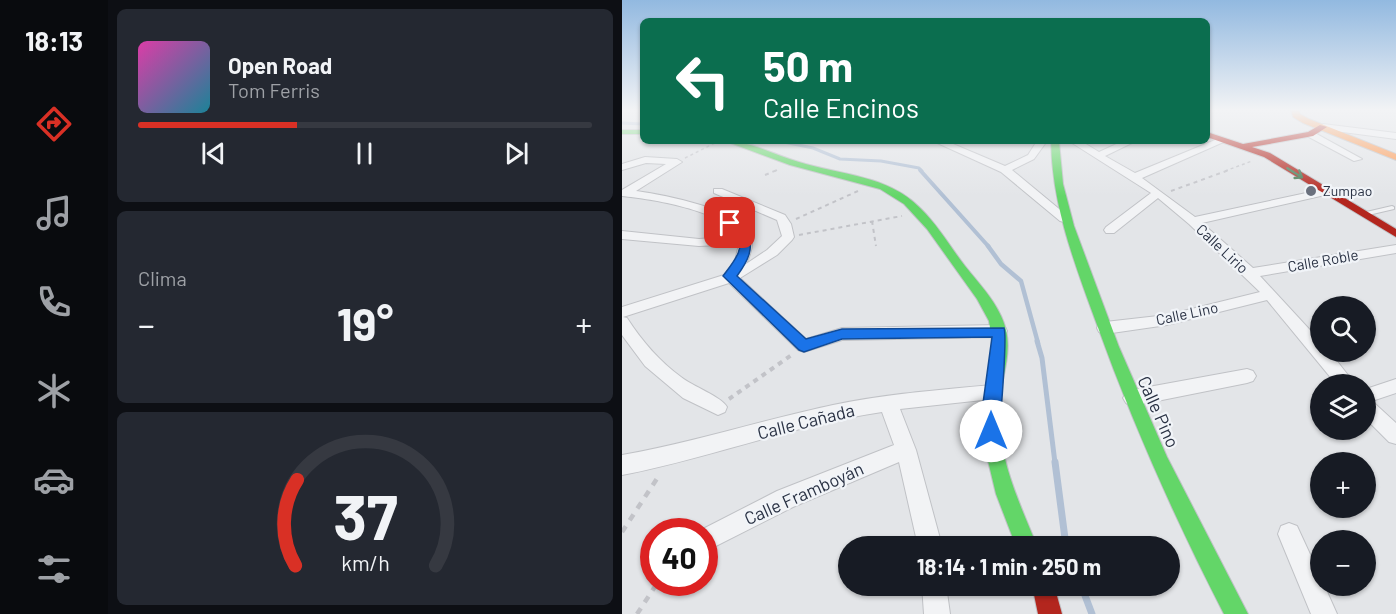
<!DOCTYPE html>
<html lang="es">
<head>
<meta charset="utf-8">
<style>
	body { margin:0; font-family:Barlow,sans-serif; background:#242831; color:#f1f3f6; height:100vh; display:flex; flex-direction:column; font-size:22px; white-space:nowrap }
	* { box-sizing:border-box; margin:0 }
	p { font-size:20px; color:#9ea1a6 }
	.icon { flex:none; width:33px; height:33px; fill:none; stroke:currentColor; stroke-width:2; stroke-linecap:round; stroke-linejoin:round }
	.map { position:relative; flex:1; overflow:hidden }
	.panel { display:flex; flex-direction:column; gap:9px; padding:9px; background:#0d0f14; width:514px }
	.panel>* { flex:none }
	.guide { position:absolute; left:18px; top:18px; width:570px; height:126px; border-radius:9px; box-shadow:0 2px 4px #0004; background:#0b6e4f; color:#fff; overflow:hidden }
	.tools { position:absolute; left:688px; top:296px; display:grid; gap:12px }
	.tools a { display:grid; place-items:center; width:66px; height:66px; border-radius:50%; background:#171b24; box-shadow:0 2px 4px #0004; font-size:30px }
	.speed { position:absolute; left:18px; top:518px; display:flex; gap:12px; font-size:30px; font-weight:700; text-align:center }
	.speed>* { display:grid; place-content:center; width:78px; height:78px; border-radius:50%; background:#171b24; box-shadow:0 2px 4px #0004; line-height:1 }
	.speed .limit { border:9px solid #d22; background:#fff; color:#111 }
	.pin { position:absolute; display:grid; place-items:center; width:51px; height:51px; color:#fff; margin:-26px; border-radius:12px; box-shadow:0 3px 9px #0006 }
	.me { position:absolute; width:66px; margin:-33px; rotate:0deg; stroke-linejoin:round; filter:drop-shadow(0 0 4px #0008) }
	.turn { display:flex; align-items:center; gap:21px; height:126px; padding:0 24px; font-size:27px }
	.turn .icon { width:78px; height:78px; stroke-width:2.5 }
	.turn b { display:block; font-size:42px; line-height:51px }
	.big { font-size:45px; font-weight:700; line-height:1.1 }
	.panel .widget { flex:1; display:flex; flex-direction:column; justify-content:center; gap:9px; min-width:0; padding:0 21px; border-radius:9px; background:#242831 }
	.panel .dial { align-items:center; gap:0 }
	.dial svg { height:156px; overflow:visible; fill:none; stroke:#363941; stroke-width:7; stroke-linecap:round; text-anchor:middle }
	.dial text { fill:#f1f3f6; stroke:none }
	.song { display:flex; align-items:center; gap:18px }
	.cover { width:72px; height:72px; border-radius:9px; background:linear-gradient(135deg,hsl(320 70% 55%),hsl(190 70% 35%)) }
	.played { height:6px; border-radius:3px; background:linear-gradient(90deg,#d93025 35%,#363941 35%) }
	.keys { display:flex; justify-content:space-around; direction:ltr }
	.heat { display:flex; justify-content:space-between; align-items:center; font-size:33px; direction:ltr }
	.trip { position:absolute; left:216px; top:536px; width:342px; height:60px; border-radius:30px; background:#171b24; box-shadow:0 2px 4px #0004; font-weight:700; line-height:60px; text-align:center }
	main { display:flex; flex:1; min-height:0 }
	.menu { display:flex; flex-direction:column; width:108px; justify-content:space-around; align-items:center; background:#090b0e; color:#9ea1a6 }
	.menu .icon { width:42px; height:42px }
	.menu .selected { color:#d93025 }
	.menu b { font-size:27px; color:#f1f3f6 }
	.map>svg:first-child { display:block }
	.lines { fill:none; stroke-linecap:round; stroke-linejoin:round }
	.stream-far4 { stroke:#b1c0d4; stroke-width:3 }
	.stream-far3 { stroke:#b1c0d4; stroke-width:4 }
	.stream-far2 { stroke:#b1c0d4; stroke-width:4.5 }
	.stream-far1 { stroke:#b1c0d4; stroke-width:5 }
	.stream { stroke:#b1c0d4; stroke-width:7 }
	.lane-casing { stroke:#c0c2c6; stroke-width:2 }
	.street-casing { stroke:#c0c2c6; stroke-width:2 }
	.fast-casing { stroke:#c0c2c6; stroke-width:2 }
	.slow-casing { stroke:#c0c2c6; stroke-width:2 }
	.jam-casing { stroke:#c0c2c6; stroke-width:2 }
	.path-far3 { stroke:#c2c3c8; stroke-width:1.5; stroke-dasharray:3 3; stroke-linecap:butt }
	.path-far2 { stroke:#c2c3c8; stroke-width:2; stroke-dasharray:4 4; stroke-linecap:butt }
	.path-far1 { stroke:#c2c3c8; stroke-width:4; stroke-dasharray:5 5; stroke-linecap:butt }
	.path { stroke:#c2c3c8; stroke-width:4.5; stroke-dasharray:7 7; stroke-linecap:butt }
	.lane { fill:#f2f3f5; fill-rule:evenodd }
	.street { fill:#f2f3f5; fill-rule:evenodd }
	.fast { fill:#63d668; fill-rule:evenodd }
	.slow { fill:#ff974d; fill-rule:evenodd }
	.jam { fill:#b3261e; fill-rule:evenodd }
	.oneway { stroke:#437b54 }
	.route { fill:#1a73e8; stroke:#114b97; stroke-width:1.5 }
	.poi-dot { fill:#6a707d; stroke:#f1f4f8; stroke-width:2 }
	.labels { text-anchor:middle; stroke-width:4.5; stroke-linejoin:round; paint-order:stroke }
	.far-poi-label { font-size:14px; fill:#293143; stroke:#f1f4f8; text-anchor:start }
	.street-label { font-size:15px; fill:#293143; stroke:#f1f4f8 }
	.near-street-label { font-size:18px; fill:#293143; stroke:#f1f4f8 }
</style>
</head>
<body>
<main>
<nav class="menu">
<b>18:13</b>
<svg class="icon selected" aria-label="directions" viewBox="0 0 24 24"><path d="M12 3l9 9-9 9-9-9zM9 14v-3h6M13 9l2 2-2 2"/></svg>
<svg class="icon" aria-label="music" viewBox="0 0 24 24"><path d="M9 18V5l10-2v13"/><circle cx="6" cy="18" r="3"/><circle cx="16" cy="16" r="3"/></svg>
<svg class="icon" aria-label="phone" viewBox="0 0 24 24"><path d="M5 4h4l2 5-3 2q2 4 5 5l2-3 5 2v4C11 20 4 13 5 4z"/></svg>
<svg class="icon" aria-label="climate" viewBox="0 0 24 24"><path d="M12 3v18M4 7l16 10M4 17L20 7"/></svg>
<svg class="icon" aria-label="car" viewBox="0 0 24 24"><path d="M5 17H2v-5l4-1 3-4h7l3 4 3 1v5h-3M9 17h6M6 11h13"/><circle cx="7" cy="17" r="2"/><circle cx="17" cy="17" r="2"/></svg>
<svg class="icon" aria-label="filters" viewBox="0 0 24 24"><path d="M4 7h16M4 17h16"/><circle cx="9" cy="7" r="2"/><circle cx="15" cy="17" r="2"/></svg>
</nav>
<section class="panel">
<div class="widget">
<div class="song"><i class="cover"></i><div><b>Open Road</b><p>Tom Ferris</p></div></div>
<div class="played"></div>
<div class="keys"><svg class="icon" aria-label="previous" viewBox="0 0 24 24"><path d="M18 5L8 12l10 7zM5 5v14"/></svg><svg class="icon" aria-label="pause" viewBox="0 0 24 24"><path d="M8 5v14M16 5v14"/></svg><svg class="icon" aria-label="next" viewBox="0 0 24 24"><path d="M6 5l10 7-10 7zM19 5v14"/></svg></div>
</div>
<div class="widget"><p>Clima</p>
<div class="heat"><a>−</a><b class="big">19°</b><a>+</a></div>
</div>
<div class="widget dial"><svg viewBox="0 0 100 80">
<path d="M14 69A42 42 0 1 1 86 69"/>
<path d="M14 69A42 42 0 0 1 15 25" stroke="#d93025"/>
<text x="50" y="56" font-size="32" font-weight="700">37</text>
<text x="50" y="72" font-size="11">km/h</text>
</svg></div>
</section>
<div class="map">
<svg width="774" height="614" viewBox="0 0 774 614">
	<rect width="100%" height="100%" fill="#e3e5e8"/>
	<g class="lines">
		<path class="stream-far4" d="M0,123l21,1
			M157,141l34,7 27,11 41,2 38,7 3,3"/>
		<path class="stream-far3" d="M298,170l69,77"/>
		<path class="stream-far2" d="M366,246l13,18 20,17 17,62"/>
		<path class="stream-far1" d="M415,341l5,17 13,105"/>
		<path class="stream" d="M433,462l11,84
			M459,585l11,29"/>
		<defs>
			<path id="lane" d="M770,206l2,1v2l-30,7 -3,-2 1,-1z"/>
			<path id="street" d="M701,124l73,9v6l-76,-10 -1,-2z
				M685,132h6l49,27 -8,2 -47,-25z
				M598,138l8,2 -86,38 53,39 130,-28 5,3 -5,3 -123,28 51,45 143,-23v8l-136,23 61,66v9h8l26,33h-19l-69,-84 -100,25 -62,9 -6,-2 -2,-4 2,-4 6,-2 62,-7 93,-23 -71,-68 -31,-26 -44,35h-8l-2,-3 2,-3 45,-34 -82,-52h12l18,11 24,-11h13l-31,15 30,17z
				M311,141h13l59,25 23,-11 9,-14h10l-13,18 -22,11 58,48 -6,4 -4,-1 -59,-49z
				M23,157l32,2 5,3 -46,29c24,3 101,18 113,41 6,10 2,22 -3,32l21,-14 15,-14 -5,-16 -63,-27v-4h8l63,26 6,9 3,13 -2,3 -15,15 -37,23 66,61 36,-11 157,-3 6,2 2,4 -2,4 -6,2 -157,3 -38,12 -6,-2 -69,-67 -106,34 4,1c15,23 32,43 54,59 11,9 41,20 46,30l-2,5 -7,3 -35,-17 -38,-32 -23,-31v-28l102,-32 11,-14 4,-17 -40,2 -77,-7v-8l77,8 39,-3c-16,-26 -87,-37 -116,-40v-6l44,-26 -20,-1 -24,7v-6z
				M625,369l6,2 3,5 -3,5 -6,2 -115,23 -6,-3 -3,-5 3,-5 6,-3z
				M774,379v14l-24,8 24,22v21l-7,-2 -23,-23v-30z
				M370,385l6,2 3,5 -3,5 -6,2 -92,10 16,41 26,96h-24l-19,-84 -106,45 -89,45v-21h-5l78,-40 117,-46 -12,-33c-88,13 -172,46 -260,63v-20c71,-12 140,-35 211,-50 52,-11 105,-15 159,-20z
				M667,523l8,3 24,52v7h3l13,29h-26l-33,-80 3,-8z
				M300,585h24l4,29h-26z"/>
			<path id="fast" d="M0,130h21v4h-21z
				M103,141c26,0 49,14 74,21 41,13 89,13 121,46 18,17 30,39 45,58 15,19 35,39 41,64 6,27 -6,51 -7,77 -1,51 19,93 38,139h-21l-20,-52 -13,-54v-37l10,-55 -4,-27 -12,-22 -50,-70 -23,-25 -24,-15 -90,-24z
				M429,141h8l4,43 11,42 45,121 48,110 81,157h-24c-49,-95 -92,-192 -128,-292 -22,-60 -44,-117 -45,-181z"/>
			<path id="slow" d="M669,110h8l1,4 9,5 87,35v6l-93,-37 -10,-6z"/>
			<path id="jam" d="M698,125l7,2 -14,9 -61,11 18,6 126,76v8l-132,-80 -57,-20v-5l36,12 65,-12z
				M410,585h22l8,29h-24z"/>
		</defs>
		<use href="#lane" class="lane-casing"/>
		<use href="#street" class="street-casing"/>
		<use href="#fast" class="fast-casing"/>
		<use href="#slow" class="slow-casing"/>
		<use href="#jam" class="jam-casing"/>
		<path class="path-far3" d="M63,158l32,-16
			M153,171l2,-1
			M603,171l27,-10"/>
		<path class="path-far2" d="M143,175l12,-5
			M549,191l58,-21
			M174,219l62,-28
			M250,221l4,25
			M177,235l103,-19"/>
		<path class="path-far1" d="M107,399l64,-45"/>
		<path class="path" d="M0,532l38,-58
			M15,614l21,-32"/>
		<use href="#lane" class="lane"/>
		<use href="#street" class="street"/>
		<use href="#fast" class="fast"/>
		<use href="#slow" class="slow"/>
		<use href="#jam" class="jam"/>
	</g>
	<defs><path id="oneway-shaft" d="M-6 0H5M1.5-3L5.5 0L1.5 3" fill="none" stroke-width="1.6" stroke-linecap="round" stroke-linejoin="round" transform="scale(1.5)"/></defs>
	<use class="oneway" href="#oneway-shaft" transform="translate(673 173) rotate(32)"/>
	<linearGradient id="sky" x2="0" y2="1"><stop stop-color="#92b9e0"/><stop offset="0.56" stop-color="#f2f3f5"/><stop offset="1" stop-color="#f2f3f5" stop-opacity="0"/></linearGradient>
	<rect width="774" height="196" fill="url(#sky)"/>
	<path class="route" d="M108,219l17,11c8,18 1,31 -10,46l69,63 36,-10 162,-1c3,7 -3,101 -7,108l-6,3 -6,-3 -4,-18 11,-81 -150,2 -38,13 -5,-2 -76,-74c8,-11 25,-29 13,-44 -3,-3 -8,-6 -12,-9z"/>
	<circle class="poi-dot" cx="689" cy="191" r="6"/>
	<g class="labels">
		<g class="far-poi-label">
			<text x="701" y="196">Zumpao</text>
		</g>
		<g class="street-label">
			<text transform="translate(600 249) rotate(43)" y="5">Calle Lirio</text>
			<text transform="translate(701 261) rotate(-10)" y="5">Calle Roble</text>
			<text transform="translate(565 314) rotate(-12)" y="5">Calle Lino</text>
		</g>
		<g class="near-street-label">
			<text transform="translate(536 412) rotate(66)" y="6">Calle Pino</text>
			<text transform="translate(184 422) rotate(-14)" y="6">Calle Cañada</text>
			<text transform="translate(182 494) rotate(-24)" y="6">Calle Framboyán</text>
		</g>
	</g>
</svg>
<div class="tools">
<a><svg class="icon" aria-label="search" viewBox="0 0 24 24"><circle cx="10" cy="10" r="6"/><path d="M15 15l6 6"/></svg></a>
<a><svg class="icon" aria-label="layers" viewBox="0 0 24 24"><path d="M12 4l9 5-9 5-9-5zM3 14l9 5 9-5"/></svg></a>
<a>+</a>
<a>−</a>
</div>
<div class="speed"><div class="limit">40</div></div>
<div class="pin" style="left:108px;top:223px;background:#d93025"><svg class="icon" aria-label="arrive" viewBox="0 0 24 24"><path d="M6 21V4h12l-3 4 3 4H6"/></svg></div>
<svg class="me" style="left:369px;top:431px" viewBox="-20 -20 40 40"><circle r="19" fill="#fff"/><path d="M0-13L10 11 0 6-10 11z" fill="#1a73e8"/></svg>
<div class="trip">18:14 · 1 min · 250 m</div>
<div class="guide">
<div class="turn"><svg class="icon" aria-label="left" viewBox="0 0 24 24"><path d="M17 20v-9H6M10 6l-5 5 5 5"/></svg><div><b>50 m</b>Calle Encinos</div></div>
</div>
</div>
</main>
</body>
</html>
